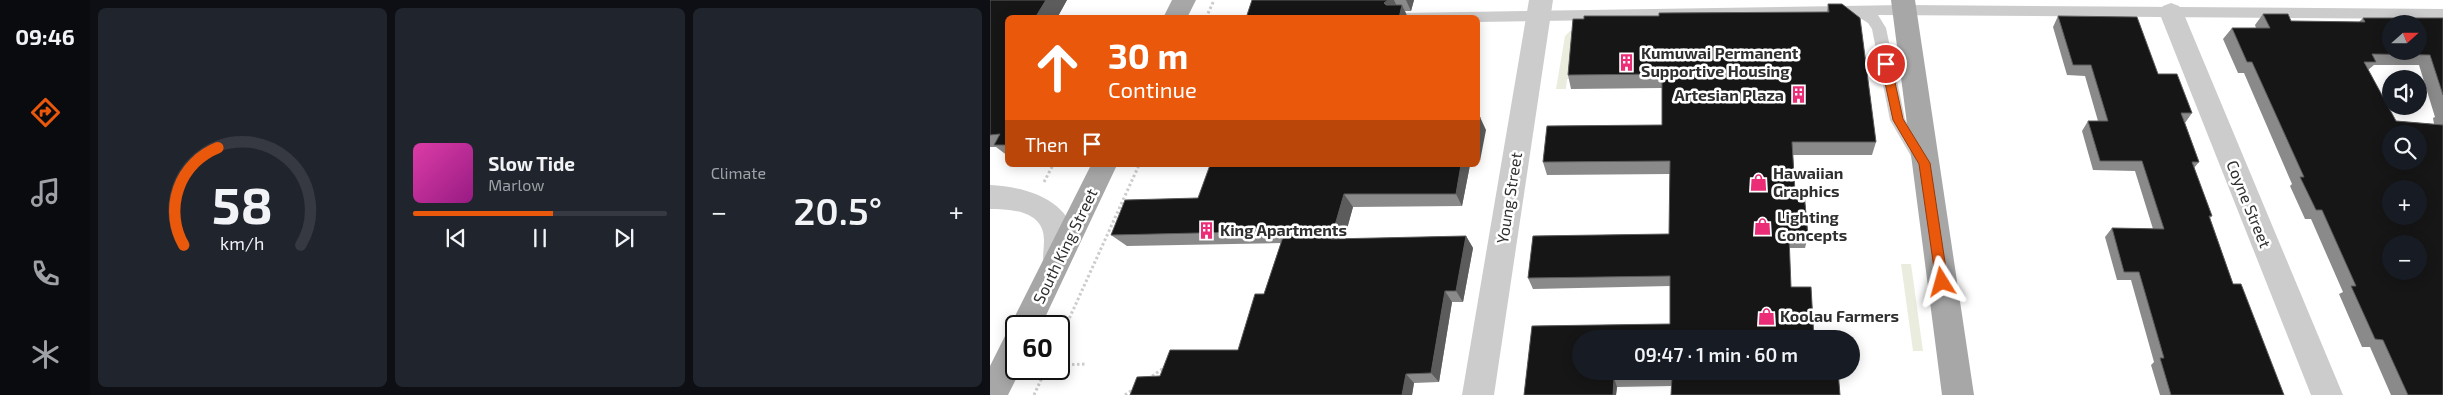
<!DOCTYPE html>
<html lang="en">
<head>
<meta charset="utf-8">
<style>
	body { margin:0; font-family:"Exo 2",sans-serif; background:#20242c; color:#f1f3f6; height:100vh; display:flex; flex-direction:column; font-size:19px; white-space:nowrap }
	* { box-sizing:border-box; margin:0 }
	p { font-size:16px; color:#9ea1a6 }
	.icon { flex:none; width:28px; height:28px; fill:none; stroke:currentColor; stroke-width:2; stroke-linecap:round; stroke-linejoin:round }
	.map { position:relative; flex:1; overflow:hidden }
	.panel { display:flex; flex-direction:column; gap:8px; padding:8px; background:#0d0f14; width:900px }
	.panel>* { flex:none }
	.guide { position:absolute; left:15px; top:15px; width:475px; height:152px; border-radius:8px; box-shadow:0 2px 12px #0003; background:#ea580c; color:#fff; overflow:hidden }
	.needle { width:32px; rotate:69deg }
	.fabs { position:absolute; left:1392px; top:15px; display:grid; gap:10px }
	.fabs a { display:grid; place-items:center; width:45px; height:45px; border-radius:50%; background:#171b24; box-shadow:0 2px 12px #0003; font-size:25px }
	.speed { position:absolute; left:15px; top:315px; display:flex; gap:10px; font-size:25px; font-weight:700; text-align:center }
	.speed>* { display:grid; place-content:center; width:65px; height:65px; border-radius:50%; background:#171b24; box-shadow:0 2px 12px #0003; line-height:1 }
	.speed .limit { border:2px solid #111; border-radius:8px; background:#fff; color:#111 }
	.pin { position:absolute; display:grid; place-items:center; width:42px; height:42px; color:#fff; margin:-21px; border:2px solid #fff; border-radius:50%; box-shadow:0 1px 5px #0007 }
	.me { position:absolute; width:55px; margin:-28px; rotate:352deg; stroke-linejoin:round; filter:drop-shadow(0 0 4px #0008) }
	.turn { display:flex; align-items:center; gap:18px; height:105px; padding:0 20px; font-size:22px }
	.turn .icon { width:65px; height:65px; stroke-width:2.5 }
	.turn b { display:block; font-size:35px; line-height:42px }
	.then { display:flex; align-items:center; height:48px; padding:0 20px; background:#0003; gap:10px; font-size:19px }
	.big { font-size:38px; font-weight:600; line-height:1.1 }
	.panel .widget { flex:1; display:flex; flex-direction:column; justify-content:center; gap:8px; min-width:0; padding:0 18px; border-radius:8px; background:#20242c }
	.panel .dial { align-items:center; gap:0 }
	.dial svg { height:130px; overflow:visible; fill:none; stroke:#363941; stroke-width:7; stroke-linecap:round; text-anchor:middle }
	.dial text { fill:#f1f3f6; stroke:none }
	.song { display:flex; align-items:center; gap:15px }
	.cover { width:60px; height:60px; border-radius:8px; background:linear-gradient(135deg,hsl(320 70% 55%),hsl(310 70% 35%)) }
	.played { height:5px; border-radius:2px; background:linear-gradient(90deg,#ea580c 55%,#363941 55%) }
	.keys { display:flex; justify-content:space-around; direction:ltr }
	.heat { display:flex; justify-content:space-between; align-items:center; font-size:28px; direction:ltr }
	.panel .tiles { flex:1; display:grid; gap:8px; grid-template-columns:repeat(3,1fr) }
	.trip { position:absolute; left:582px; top:330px; width:288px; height:50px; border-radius:25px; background:#171b24; box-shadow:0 2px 12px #0003; font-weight:600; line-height:50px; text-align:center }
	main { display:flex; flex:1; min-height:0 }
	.dock { display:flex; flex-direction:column; width:90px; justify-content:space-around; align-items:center; background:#090b0e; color:#9ea1a6 }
	.dock .icon { width:35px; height:35px }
	.dock .active { color:#ea580c }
	.dock b { font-size:22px; color:#f1f3f6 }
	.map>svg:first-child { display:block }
	.green { fill:#eaeddd }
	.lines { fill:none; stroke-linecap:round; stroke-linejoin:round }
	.path { stroke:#ccc; stroke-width:3; stroke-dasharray:2.5 2.5; stroke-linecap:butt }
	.service { fill:#ccc; fill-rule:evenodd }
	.minor { fill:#ccc; fill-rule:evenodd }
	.primary { fill:#a7a7a7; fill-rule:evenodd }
	.wall { fill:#8a8a8a; fill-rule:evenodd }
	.shaded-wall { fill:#5c5c5c }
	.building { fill:#161616; stroke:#5c5c5c; fill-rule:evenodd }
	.route { fill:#ea580c; stroke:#983908 }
	.labels { text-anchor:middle; stroke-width:5; stroke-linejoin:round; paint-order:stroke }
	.poi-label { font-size:16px; font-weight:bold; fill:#2f2f2f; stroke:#fff; text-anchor:start }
	.street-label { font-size:16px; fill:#2f2f2f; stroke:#fff }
</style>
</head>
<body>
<main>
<nav class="dock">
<b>09:46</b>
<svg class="icon active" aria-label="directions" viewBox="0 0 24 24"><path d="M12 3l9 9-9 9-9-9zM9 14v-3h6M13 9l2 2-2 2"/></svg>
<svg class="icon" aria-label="music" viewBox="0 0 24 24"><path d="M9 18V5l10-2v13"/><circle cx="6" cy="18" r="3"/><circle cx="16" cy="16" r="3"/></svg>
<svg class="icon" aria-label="phone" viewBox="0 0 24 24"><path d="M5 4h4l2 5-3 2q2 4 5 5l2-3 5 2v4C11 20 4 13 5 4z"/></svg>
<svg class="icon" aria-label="climate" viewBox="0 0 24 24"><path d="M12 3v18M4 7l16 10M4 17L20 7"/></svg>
</nav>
<section class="panel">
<div class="tiles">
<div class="widget dial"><svg viewBox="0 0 100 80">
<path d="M14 69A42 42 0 1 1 86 69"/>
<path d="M14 69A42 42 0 0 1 35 9" stroke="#ea580c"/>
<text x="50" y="56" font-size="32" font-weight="700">58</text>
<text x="50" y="72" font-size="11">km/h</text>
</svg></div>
<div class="widget">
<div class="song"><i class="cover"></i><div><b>Slow Tide</b><p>Marlow</p></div></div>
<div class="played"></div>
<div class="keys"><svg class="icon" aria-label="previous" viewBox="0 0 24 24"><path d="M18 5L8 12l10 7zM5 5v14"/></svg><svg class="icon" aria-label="pause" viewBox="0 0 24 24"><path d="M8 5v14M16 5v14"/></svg><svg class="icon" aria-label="next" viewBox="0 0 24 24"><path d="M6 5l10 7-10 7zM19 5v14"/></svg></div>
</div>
<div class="widget"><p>Climate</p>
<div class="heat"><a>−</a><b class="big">20.5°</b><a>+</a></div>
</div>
</div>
</section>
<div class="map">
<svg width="1453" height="395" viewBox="0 0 1453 395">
	<rect width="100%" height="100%" fill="#fff"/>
	<path class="green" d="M597,30l-15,49h-5l-1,10h-10l9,-53 5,-5z
		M911,264h10l12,87h-10z"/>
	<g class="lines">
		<path class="path" d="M216,18l8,-18
			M54,182l9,-17
			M69,341l80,-176
			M72,365l24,-1
			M158,379l17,-12
			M44,395l12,-26
			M135,395l10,-7"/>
		<path class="service" d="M915,5l538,4v10l-565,-4 8,13 19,91 24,39 -2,5 -6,1 -6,-1 -25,-43 -18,-91 -4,-6 -11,-7 -379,6v-4h-85l7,-5z"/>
		<path class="minor" d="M539,0h24l-59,395h-32z
			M1181,3l8,3 4,6 160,383h-32l-152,-383 4,-6z
			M0,185c50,2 104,27 76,86l-10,4 -10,-4c-5,-11 -2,-19 -2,-31 0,-29 -32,-31 -54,-31z"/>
		<path class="primary" d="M182,0h24l-9,18h-24z
			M901,0h24l59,395h-32z
			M101,165h26l-76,161h-25v43h5l-13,26h-18v-29l15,-30 9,-4 -3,-6 4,-10z"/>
	</g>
	<path class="wall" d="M0,0h77l-10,18h-49v138l-12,-9h-6z
		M262,0h162l-3,11h-6l3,7z
		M838,4h14l18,14 16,124 -4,13h-79l2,37h9l4,44 -3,12h-16l2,39h20l3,52h-233v32h257l2,24h-169v-9l-54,1 -1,8h-92l8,-69 138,-2v-38l-137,3 -5,-11 5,-42 136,-2 1,-60 -123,1 -4,-13 4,-36 115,-1v-37l-91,1 -3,-14 5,-56h11v-3h75v-3l168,-1z
		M1273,14l28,7 68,1 4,-4h80v377h-52l-21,-48h-8l-23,-53 4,-2 -32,-73h-6l-15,-33 2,-2 -48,-111h-6l-15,-34 9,-11h24l-1,-3zM1384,65h45l16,52 -2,1 1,6 -38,-3 -28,-51z
		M1068,16l100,58 34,39 -7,10 14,39 -5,6 18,48 -2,2 23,66 51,111h-124l-9,-30 3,-3 -23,-82h-14l-12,-43 7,-9 41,1 -18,-58 -42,-1 -11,-39 6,-10h10l-13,-45 -18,-1 -14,-48z
		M480,165l-8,41 -109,1 -9,32 122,-3 7,12 -10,54h-11l-13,80 -25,1 -2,12h-282l30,-19 78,-26 26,-56 17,-51 -154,3 -16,-11 87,-37z"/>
	<path class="shaded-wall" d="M56,0h21l-10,18h-22z
		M398,0h6l5,11 -7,7 -8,-15z
		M416,0h8l-3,11z
		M412,5l6,13h-9z
		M490,117l6,13 -6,31 -2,-5v-25z
		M471,165h9l-8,41 -6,-12z
		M354,194l9,13 -12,44 -10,-12z
		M476,236l7,12 -10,54 -7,-11z
		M455,291l7,11 -13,80 -8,-9z
		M416,374l8,9 -2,12h-10z
		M624,378l3,9 -1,8h-3z"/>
	<path class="building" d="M0,0h56l-11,18h-27v127h-14l6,-11 -10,1z
		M262,0h136l-4,3 2,2h16l-3,13h-153z
		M838,4h14l18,14 16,124h-84l3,50h9l4,44h-19l2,51h20l3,52h-233v32h257l2,24h-169l1,-18 -58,1 -1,17h-89l8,-69 138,-2v-48l-142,2 5,-42 136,-2 1,-73 -127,1 4,-36 115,-1v-51l-94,1 5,-56h11v-3h75v-3l170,-1z
		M1273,14h25l3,7 74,1 -2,-4h80v77l-13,-40 -58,-1 4,8h-12l32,59 47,4v270h-35l-25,-55 -8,-1 -24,-53h5l-34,-76h-6l-16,-33h4l-52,-115h-5l-15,-34h38zM1401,24h28v27h-28zM1401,134h28v27h-28zM1401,189h28v27h-28zM1401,244h28v27h-28z
		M1068,16l79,1 21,57h19l15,39h-11l18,49h-7l20,54h-3l24,68h8l43,111h-113l-11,-37h4l-25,-86h-15l-12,-44 52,1 -22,-68h-42l-12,-40h20l-17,-56h-18z
		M488,117h2l-2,14z
		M220,165h251l-5,29h-112l-13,45 135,-3 -10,55h-11l-14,82 -25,1 -4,21h-272l7,-18 23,-1 10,-26h68l17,-56h9l21,-63 -174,4 14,-35 73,-2z"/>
	<path class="route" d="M896,60l5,4 12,55 27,44 18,119 -6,5 -6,-5 -17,-118 -26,-44 -12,-56z"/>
	<defs>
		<symbol id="building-bare" viewBox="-9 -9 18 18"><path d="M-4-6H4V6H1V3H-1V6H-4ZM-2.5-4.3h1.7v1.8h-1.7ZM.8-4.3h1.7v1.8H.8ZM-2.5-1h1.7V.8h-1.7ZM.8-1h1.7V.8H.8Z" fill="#ea2d76" stroke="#fff" stroke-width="2.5" paint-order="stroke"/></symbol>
		<symbol id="shop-bare" viewBox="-9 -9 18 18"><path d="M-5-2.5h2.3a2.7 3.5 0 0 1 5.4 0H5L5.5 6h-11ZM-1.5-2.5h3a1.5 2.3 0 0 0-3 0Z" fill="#ea2d76" stroke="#fff" stroke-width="2.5" paint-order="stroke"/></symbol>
	</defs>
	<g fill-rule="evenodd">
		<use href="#building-bare" x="624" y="50" width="25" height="25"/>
		<use href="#building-bare" x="796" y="82" width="25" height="25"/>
		<use href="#shop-bare" x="756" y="170" width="25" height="25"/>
		<use href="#shop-bare" x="760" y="214" width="25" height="25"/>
		<use href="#building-bare" x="204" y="218" width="25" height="25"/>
		<use href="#shop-bare" x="764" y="304" width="25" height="25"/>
	</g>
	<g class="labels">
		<g class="poi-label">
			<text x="651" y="59">Kumuwai Permanent<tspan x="651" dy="18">Supportive Housing</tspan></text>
			<text x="794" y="101" text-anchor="end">Artesian Plaza</text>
			<text x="783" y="179">Hawaiian<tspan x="783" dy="18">Graphics</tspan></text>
			<text x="787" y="223">Lighting<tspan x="787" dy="18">Concepts</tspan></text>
			<text x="230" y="236">King Apartments</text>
			<text x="790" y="322">Koolau Farmers</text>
		</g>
		<g class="street-label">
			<text transform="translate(519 198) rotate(-81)" y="6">Young Street</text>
			<text transform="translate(1259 204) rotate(68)" y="6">Coyne Street</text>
			<text transform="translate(75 246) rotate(-64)" y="6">South King Street</text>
		</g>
	</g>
</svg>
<div class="fabs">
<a><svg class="needle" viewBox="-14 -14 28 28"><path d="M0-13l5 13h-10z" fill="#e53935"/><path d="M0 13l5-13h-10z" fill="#9ea1a6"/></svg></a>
<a><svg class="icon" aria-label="sound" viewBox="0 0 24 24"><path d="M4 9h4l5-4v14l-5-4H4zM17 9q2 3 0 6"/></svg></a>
<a><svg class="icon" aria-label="search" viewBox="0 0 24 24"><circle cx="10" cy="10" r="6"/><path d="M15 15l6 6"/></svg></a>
<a>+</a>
<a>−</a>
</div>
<div class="speed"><div class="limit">60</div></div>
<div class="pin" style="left:896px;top:64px;background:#d93025"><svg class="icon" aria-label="arrive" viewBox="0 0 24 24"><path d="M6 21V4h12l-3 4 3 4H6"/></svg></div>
<svg class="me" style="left:952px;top:282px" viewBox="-20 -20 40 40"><path d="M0-17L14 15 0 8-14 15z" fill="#ea580c" stroke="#fff" stroke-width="4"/></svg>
<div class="trip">09:47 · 1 min · 60 m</div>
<div class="guide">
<div class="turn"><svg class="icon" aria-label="ahead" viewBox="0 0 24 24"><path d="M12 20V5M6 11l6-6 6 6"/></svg><div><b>30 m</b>Continue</div></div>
<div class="then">Then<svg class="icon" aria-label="arrive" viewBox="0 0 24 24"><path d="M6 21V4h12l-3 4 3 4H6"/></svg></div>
</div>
</div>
</main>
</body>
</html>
